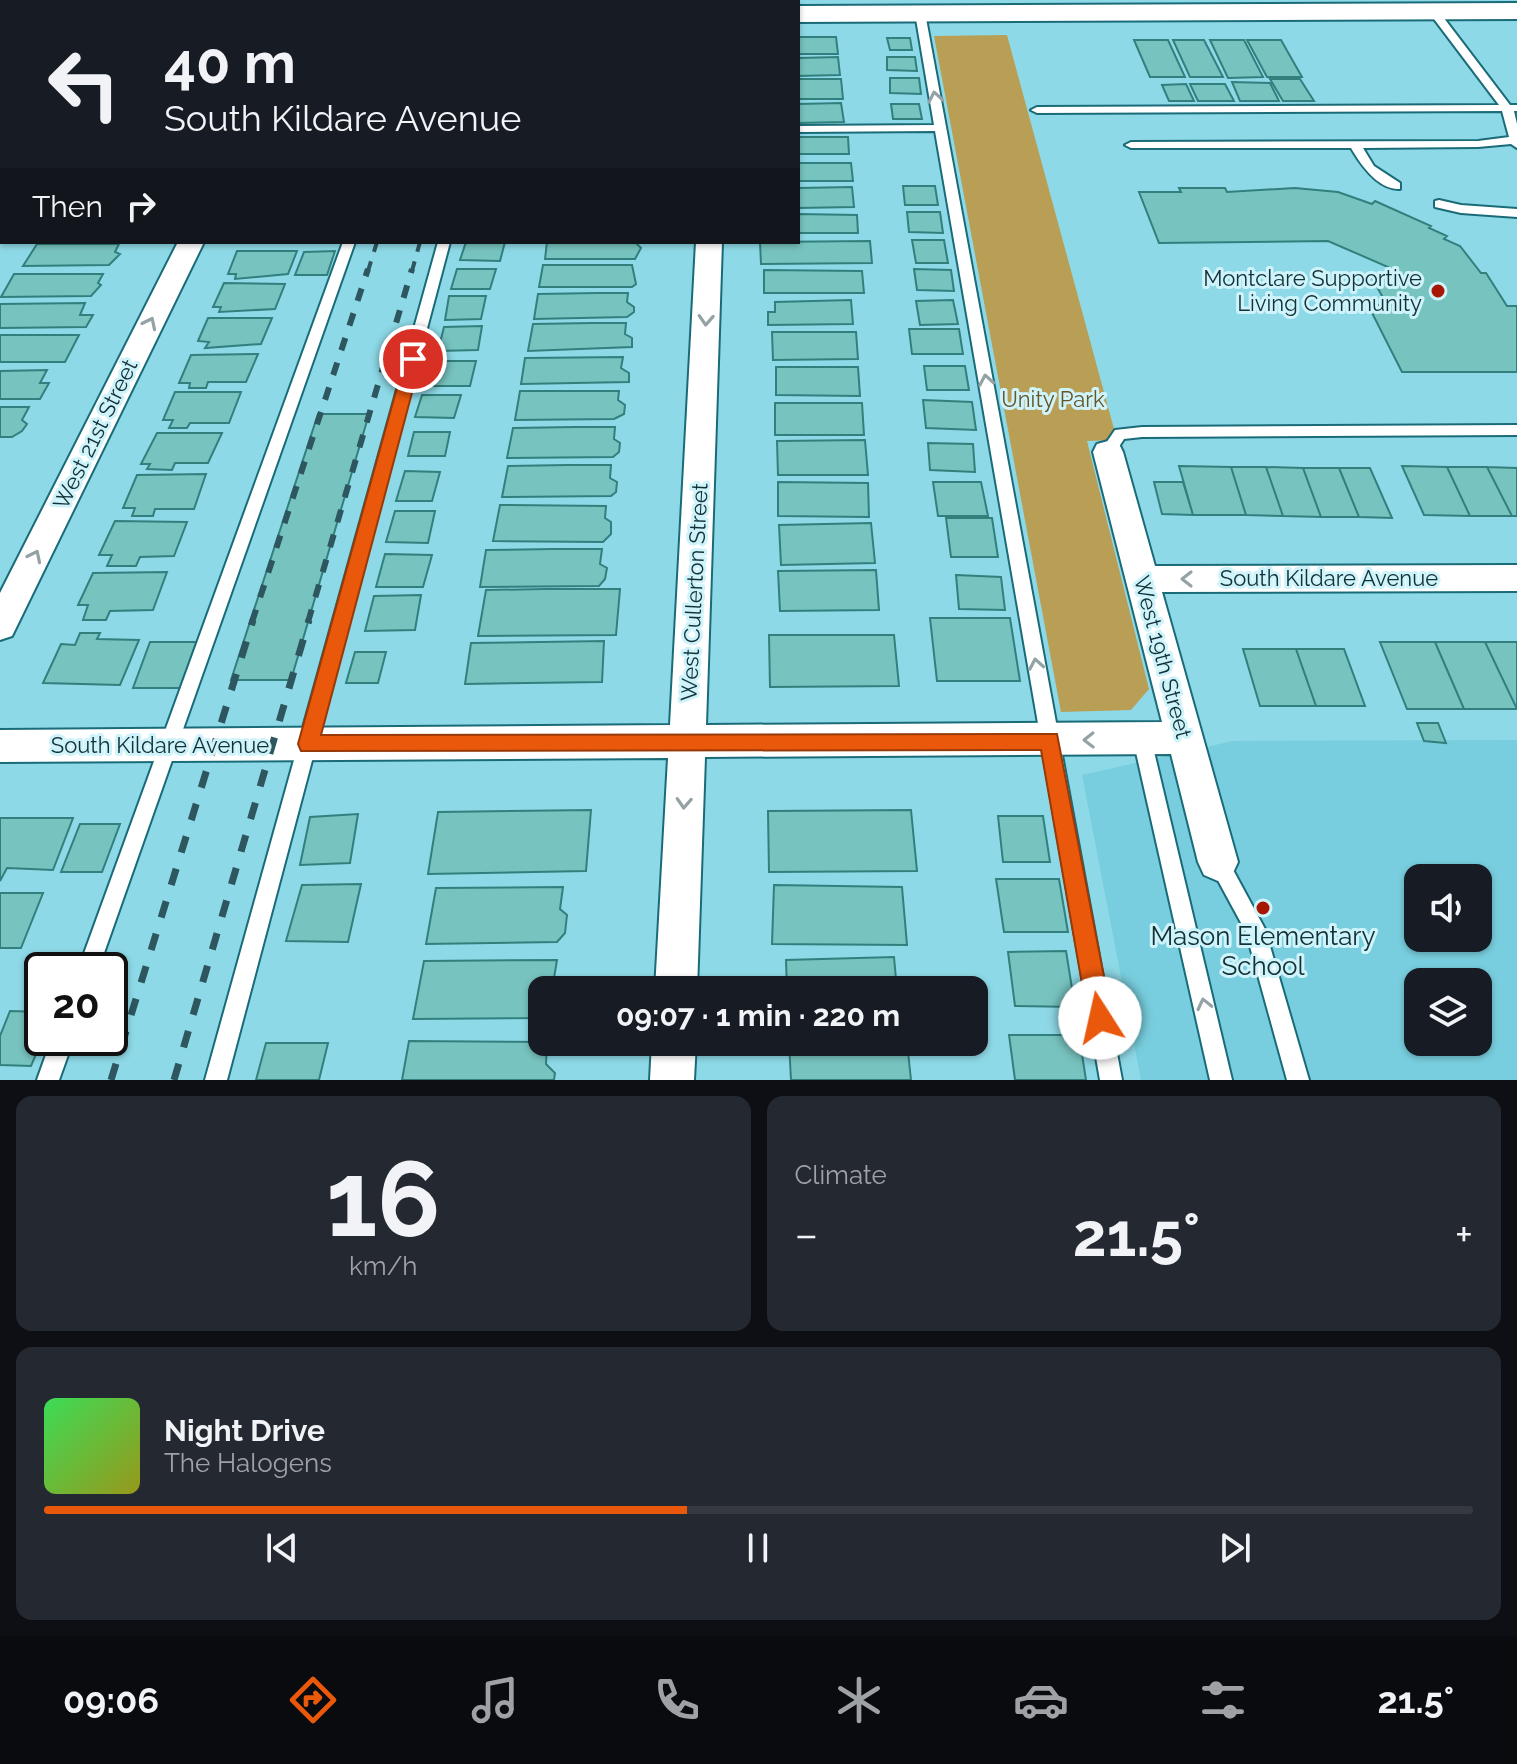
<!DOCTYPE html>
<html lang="en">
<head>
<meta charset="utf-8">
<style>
	body { margin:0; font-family:Raleway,sans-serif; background:#242831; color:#f1f3f6; height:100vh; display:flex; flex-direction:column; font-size:30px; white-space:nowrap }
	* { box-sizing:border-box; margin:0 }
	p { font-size:26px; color:#9ea1a6 }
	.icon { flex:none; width:44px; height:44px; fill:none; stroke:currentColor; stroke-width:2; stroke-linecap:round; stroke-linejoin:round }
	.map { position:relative; height:1080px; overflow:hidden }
	.drawer { display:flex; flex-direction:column; gap:16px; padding:16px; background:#0d0f14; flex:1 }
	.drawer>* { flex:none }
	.top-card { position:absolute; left:0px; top:0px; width:800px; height:244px; box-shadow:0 2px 6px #0004; background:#171b24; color:#f1f3f6; overflow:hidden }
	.controls { position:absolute; left:1404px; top:864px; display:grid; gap:16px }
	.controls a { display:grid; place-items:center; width:88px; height:88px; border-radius:16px; background:#171b24; box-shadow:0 2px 6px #0004; font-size:40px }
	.speed { position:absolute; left:24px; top:952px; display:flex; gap:16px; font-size:40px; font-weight:700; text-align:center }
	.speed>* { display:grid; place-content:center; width:104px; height:104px; border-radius:50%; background:#171b24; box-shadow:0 2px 6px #0004; line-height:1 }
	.speed .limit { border:4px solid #111; border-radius:12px; background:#fff; color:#111 }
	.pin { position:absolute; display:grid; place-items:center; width:68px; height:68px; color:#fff; margin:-34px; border:4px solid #fff; border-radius:50%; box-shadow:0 2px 8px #0007 }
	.me { position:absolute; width:88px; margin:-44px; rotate:350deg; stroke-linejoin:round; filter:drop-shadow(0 0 6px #0008) }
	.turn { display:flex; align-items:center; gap:28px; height:168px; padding:0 32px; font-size:36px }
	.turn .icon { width:104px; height:104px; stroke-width:2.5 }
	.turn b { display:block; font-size:56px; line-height:68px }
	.then { display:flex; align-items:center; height:76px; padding:0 32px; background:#0003; gap:16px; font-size:30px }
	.big { font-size:60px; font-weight:700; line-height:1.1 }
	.drawer .widget { flex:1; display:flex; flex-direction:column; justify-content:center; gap:12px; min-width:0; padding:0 28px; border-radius:16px; background:#242831 }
	.drawer .dial { align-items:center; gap:0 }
	.dial b { font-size:104px; line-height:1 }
	.song { display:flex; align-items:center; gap:24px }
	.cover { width:96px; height:96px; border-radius:12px; background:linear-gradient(135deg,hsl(130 70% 55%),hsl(60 70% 35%)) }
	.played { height:8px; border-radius:4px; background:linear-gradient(90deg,#ea580c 45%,#363941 45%) }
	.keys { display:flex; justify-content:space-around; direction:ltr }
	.heat { display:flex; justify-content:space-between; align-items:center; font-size:44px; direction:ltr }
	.drawer .tiles { flex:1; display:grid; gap:16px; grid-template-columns:1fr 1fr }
	.widget:last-child { grid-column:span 2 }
	.trip { position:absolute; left:528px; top:976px; width:460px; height:80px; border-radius:16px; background:#171b24; box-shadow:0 2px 6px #0004; font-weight:700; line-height:80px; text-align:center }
	.tab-bar { display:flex; height:128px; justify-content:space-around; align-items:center; background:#090b0e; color:#9ea1a6 }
	.tab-bar .icon { width:56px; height:56px }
	.tab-bar .selected { color:#ea580c }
	.tab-bar b { font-size:36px; color:#f1f3f6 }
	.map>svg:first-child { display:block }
	.built { fill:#78cede; fill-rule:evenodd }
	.green { fill:#b89f55 }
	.building { fill:#77c3bf; stroke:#31807d; stroke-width:2 }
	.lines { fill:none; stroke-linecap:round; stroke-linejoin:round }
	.lane-casing { stroke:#1a6b78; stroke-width:4 }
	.street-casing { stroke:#1a6b78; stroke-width:4 }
	.secondary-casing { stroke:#1a6b78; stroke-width:4 }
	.lane { fill:#fff; fill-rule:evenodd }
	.street { fill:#fff; fill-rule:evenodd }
	.secondary { fill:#fff; fill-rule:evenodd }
	.rail-far2 { stroke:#2d565e; stroke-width:4; stroke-dasharray:10 10; stroke-linecap:butt }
	.rail-far1 { stroke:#2d565e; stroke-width:6; stroke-dasharray:13 13; stroke-linecap:butt }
	.rail { stroke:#2d565e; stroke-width:7; stroke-dasharray:17 17; stroke-linecap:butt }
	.oneway { stroke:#94a2a5 }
	.route { fill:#ea580c; stroke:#983908; stroke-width:2 }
	.poi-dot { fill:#a71602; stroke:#cff3fa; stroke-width:3 }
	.labels { text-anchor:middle; stroke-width:6; stroke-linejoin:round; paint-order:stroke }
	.poi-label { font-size:22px; fill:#123137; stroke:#cff3fa; text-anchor:end }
	.park-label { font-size:22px; fill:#655628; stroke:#cff3fa }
	.street-label { font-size:22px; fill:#123137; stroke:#cff3fa }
	.near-poi-label { font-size:26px; fill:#123137; stroke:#cff3fa }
</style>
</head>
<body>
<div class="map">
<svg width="1517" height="1080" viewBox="0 0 1517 1080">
	<rect width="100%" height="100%" fill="#8ed9e7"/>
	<path class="built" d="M0,0h857l-855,2 -2,4z
		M1517,740v340h-376l-59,-305 151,-34zM1418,878h60v60h-60zM1418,982h60v60h-60z"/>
	<path class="green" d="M1007,35l110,405 -30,1 62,248 -18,21 -70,2 -127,-676z"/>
	<path class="building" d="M798,37h38l2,17h-40z
		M887,38h23l2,12h-22z
		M1134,40h34l17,37h-35z
		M1173,40h31l19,37h-33z
		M1210,40h34l19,37 -35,1z
		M1247,40h34l21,37h-35z
		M838,57l2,18 -42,1v-18z
		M887,57h28l2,14 -30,-1z
		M890,78h29l2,16 -31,-1z
		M798,79h43l2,20h-45z
		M1270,79h30l14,22h-31z
		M1232,82l38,1 9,18h-39z
		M1186,84l8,17h-25l-7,-16z
		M1190,84h35l9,17h-36z
		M841,103l3,19 -46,1v-19z
		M891,104h28l3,15h-29z
		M798,137h50l1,17h-51z
		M798,163h53l2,18h-55z
		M903,186h32l3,19h-33z
		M852,187l2,20 -56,1v-20z
		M1179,188h46l2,4 68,-4 43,4 34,12 3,-3 56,25 -2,2 18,8 -3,3 16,7 21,27h5l21,33h10v66h-115l-34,-67h19l-16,-29h22l-5,-9 -60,-26 -169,2 -20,-51h42z
		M907,212h33l3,21 -34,-1z
		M798,214l59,1 1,18h-60z
		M912,240h32l4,23h-32z
		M870,241l2,22 -111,1 -1,-22z
		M466,242h39l-5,19 -40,-1z
		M547,242h88l6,6 -6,11h-90z
		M37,244h82l-4,8 5,2 -11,11 -86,1z
		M237,251h60l-9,23 -53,5 1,-5h-8z
		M335,251l-8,24h-32l9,-23z
		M543,265h89l4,19 -4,3h-93z
		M457,269h39l-6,20h-39z
		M914,269l37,1 3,21 -37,-1z
		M764,270l98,1 2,22h-100z
		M14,274h89l-5,9 3,2 -10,11 -90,1z
		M224,283l61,1 -10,25 -56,3 2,-5h-8z
		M597,293h31l-1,9 7,5v5l-7,5 -93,2 4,-25z
		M449,296h37l-5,23 -36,1z
		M851,300l2,24 -85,1v-13h7v-10z
		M953,300l5,24 -38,1 -4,-24z
		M85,303l-5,12h13l-7,12 -86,1v-24z
		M208,318h64l-11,26 -56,4 4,-6 -11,-1z
		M592,323h34l-1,11 7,4v9l-104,4 5,-27z
		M482,326l-4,24 -40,1 6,-24z
		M909,329h50l4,25h-51z
		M772,332h84l2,27 -85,1z
		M0,335h79l-14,27h-65z
		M258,354l-12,28h-38l-2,6h-17l1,-5h-11l12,-28z
		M623,357l-2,11 8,5v9l-108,2 4,-26z
		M434,361h42l-6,25h-42z
		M924,366h41l4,24h-42z
		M776,367h82l2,29 -84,-1z
		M47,370l-7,13h9l-9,16h-40v-28z
		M520,391h99l-1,9 7,5 -1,9 -10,5 -99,1z
		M175,392h66l-12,31h-39l-3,5h-18l4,-8h-10z
		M422,395h39l-7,23 -39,-1z
		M923,400l49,2 4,28 -50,-2z
		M775,403h87l2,32h-89z
		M0,407h29l-7,13 5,4 -5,7 -10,6h-12z
		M318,414h51l-78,266h-60z
		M574,427h41l-1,12 6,4 -1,9 -6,5 -106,1 6,-30z
		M414,432h36l-5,24h-37z
		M157,433h65l-14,30h-33l-3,7 -25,-1 3,-5h-9z
		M865,440l3,35h-90l-1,-34z
		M928,443l45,1 2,28 -45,-2z
		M567,465h44l-1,13 7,4 -1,10 -5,4 -109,1 6,-31z
		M1179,466l52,1 15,48h-53z
		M1402,466l45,1 23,49 -46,-1z
		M1231,467h35l17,49 -37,-1z
		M1266,467l37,1 18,49 -38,-1z
		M1447,467h40l25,49h-42z
		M1487,467l30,1v48h-5z
		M1303,468h36l20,49h-38z
		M1339,468h31l22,50 -33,-1z
		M405,471l35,1 -8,29h-36z
		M206,474l-12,35h-39l-2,7h-21l3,-8h-12l14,-33z
		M778,482l90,1 1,34 -91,-1z
		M933,482h48l7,34h-50z
		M1154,482h29l10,33 -31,-1z
		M500,505l106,1 -1,12 6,4v12l-8,8 -110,-1z
		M395,511h40l-7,32 -42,-1z
		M946,518h46l6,39h-47z
		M115,521l72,1 -13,34 -34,1 -4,9h-29l5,-11h-13z
		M871,523l4,40 -94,2 -2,-40z
		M553,549h49l-2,15 7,4 -2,11 -6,7 -119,1 6,-37z
		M385,554l47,1 -9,32h-47z
		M876,570l3,40 -99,1 -2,-40z
		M167,572l-14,38 -43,1 -4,9h-23l5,-15h-10l15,-32z
		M956,575l45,2 4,33 -46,-1z
		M546,589h74l-4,46 -138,1 8,-46z
		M421,595l-6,35 -50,1 9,-35z
		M930,618h80l10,63h-83z
		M80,633h20l-3,6 42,1 -19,45 -77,-2 18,-39 14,1z
		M769,635h125l5,51 -129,1z
		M604,641l-2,41 -137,2 6,-41z
		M150,642h47l-17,46h-47z
		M1380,642h55l29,67h-57z
		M1435,642h50l32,67h-53z
		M1485,642h32v67z
		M1243,649h53l20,57h-56z
		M1296,649h48l21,57h-49z
		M355,652h31l-8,31h-32z
		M1417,723h21l8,20 -22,-2z
		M591,810l-5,61 -158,3 10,-62z
		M911,810l6,61 -148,1 -1,-61z
		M358,814l-8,49 -50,2 10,-48z
		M998,816h45l7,46h-47z
		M0,818h73l-20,52 -46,-2 -7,13z
		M80,824h40l-18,48h-41z
		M996,879h63l9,53h-64z
		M361,884l-13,58 -62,-1 16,-56z
		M774,885l128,2 5,58 -135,-1z
		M563,887l-3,22 7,6 -2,18 -8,9 -131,2 10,-56z
		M0,893h43l-22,55h-21z
		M1066,951l9,56 -60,-1 -7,-54z
		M894,957l3,33h-110l-1,-30z
		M557,960l-4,24 8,6h-19v28l-129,1 11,-58z
		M10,1011l32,1 1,26 -12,28 -31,-1v-29z
		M1009,1035h70l7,45h-71z
		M409,1041l138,1 -1,22 9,9 -1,7h-152z
		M789,1042h118l4,38h-120z
		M266,1043h62l-9,37h-63z"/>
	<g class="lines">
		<defs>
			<path id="lane" d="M1433,8l4,1 73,96h7v6h-3l3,13v24l-6,-4 -33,3 -115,1 11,18 26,17v6c-22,1 -39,-24 -49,-41h-220l-6,-3 6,-3 347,-1 31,-4 -7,-26 -465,2 -6,-3 6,-3 462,-2 -71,-94z
				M920,10l5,3 197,1067h-22l-165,-949 -137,1v-6l136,-1 -19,-112z
				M0,130h2v6h-2z
				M1439,200l22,5 56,4v8l-56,-4 -26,-6v-6z
				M343,242h12l-257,728h-20z
				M438,242h12l-223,838h-22z
				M1517,425v10l-375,2 -18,2 -11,17h-10l-3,-4 15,-22 27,-3z
				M1142,731l6,2 3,6 81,341h-22l-77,-341 3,-6z
				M1218,853l7,2 40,74 44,151h-22l-41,-148 -38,-70 3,-7z
				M52,1038h22l-15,42h-22z"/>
			<path id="street" d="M178,242h26l-192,394 -12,4v-47z
				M696,242h26l-16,483 456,-3 -69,-270 4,-8 11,-3 11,3 4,8 32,114 362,-1v26l-355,1 76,270 -6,13 -14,6 -14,-6 -6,-13 -27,-108 -466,3 -8,233h-42l13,-232 -668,4v-32l670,-5z
				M652,1042h44l-2,38h-44z"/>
			<path id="secondary" d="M1517,3v16l-719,3v-16z
				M0,8h2v16h-2z"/>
		</defs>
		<use href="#lane" class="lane-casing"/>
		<use href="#street" class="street-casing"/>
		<use href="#secondary" class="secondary-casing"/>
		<use href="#lane" class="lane"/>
		<use href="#street" class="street"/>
		<use href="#secondary" class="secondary"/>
		<path class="rail-far2" d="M368,271l9,-29
			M412,271l8,-29"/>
		<path class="rail-far1" d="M252,622l116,-353
			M308,622l104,-353"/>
		<path class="rail" d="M111,1080l142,-460
			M174,1080l135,-460"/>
	</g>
	<defs><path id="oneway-chevron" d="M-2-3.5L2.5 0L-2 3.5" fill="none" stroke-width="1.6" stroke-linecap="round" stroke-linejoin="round" transform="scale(2)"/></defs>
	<g class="oneway">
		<use href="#oneway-chevron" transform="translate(935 97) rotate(-100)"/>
		<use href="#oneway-chevron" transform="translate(706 320) rotate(93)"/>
		<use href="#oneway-chevron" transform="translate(150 323) rotate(-64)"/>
		<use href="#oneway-chevron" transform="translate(986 380) rotate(-100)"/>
		<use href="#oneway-chevron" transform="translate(35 556) rotate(-64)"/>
		<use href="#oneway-chevron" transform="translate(1187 579) rotate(-180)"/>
		<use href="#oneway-chevron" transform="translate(1036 664) rotate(-100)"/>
		<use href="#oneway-chevron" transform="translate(1089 740) rotate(179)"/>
		<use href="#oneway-chevron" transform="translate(684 803) rotate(93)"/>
		<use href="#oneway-chevron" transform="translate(1204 1004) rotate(-103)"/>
	</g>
	<path class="route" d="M413,353l8,6 -100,376 736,-1 55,284 -3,9 -9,4 -9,-4 -3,-9 -47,-268 -740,1 -3,-7 107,-385z"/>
	<g class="poi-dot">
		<circle cx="1438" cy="291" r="8"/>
		<circle cx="1263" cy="908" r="8"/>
	</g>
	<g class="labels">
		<g class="poi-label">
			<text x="1422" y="286">Montclare Supportive<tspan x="1422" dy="25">Living Community</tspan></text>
		</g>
		<g class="park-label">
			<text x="1053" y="407">Unity Park</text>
		</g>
		<g class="street-label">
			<text transform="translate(95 434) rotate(-64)" y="8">West 21st Street</text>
			<text x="1329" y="586">South Kildare Avenue</text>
			<text transform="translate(694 592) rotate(-87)" y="8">West Cullerton Street</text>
			<text transform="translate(1163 657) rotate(75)" y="8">West 19th Street</text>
			<text x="160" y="753">South Kildare Avenue</text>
		</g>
		<g class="near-poi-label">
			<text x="1263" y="945">Mason Elementary<tspan x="1263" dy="30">School</tspan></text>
		</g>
	</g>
</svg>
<div class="controls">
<a><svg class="icon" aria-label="sound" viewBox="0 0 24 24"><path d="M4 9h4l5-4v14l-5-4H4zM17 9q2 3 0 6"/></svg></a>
<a><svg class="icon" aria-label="layers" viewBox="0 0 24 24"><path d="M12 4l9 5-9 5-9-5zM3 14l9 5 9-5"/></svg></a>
</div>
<div class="speed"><div class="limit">20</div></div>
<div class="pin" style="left:413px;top:359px;background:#d93025"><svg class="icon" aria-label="arrive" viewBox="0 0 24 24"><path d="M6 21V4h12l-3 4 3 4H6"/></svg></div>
<svg class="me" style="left:1100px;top:1018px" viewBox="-20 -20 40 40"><circle r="19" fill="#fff"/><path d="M0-13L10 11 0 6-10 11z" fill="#ea580c"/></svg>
<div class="trip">09:07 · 1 min · 220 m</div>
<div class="top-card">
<div class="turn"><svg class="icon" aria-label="left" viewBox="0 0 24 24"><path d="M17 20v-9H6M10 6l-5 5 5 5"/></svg><div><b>40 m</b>South Kildare Avenue</div></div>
<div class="then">Then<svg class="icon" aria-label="right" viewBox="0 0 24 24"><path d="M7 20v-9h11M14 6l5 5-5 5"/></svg></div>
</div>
</div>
<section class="drawer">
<div class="tiles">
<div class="widget dial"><b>16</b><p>km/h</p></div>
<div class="widget"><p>Climate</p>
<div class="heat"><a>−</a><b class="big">21.5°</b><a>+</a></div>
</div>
<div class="widget">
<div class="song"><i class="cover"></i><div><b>Night Drive</b><p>The Halogens</p></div></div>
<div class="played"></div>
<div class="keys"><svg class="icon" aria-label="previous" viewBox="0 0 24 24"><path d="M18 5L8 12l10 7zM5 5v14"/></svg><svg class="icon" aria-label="pause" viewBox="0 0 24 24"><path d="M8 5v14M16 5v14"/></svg><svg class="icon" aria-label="next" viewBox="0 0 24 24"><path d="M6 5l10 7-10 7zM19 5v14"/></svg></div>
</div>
</div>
</section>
<nav class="tab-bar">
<b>09:06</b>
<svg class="icon selected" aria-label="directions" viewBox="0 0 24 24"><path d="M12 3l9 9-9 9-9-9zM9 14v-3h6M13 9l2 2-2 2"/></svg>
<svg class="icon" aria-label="music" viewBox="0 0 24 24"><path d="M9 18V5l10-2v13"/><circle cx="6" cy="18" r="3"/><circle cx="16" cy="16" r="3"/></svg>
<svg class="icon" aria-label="phone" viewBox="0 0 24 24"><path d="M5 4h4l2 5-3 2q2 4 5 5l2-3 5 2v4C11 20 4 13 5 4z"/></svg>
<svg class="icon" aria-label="climate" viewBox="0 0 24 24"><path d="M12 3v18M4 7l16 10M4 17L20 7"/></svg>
<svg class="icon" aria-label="car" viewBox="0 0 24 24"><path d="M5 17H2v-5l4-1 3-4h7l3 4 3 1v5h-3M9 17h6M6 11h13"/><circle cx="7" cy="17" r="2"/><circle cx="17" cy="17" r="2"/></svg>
<svg class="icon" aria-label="filters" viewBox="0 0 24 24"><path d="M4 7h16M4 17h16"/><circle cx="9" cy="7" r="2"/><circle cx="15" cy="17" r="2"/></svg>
<b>21.5°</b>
</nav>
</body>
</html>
